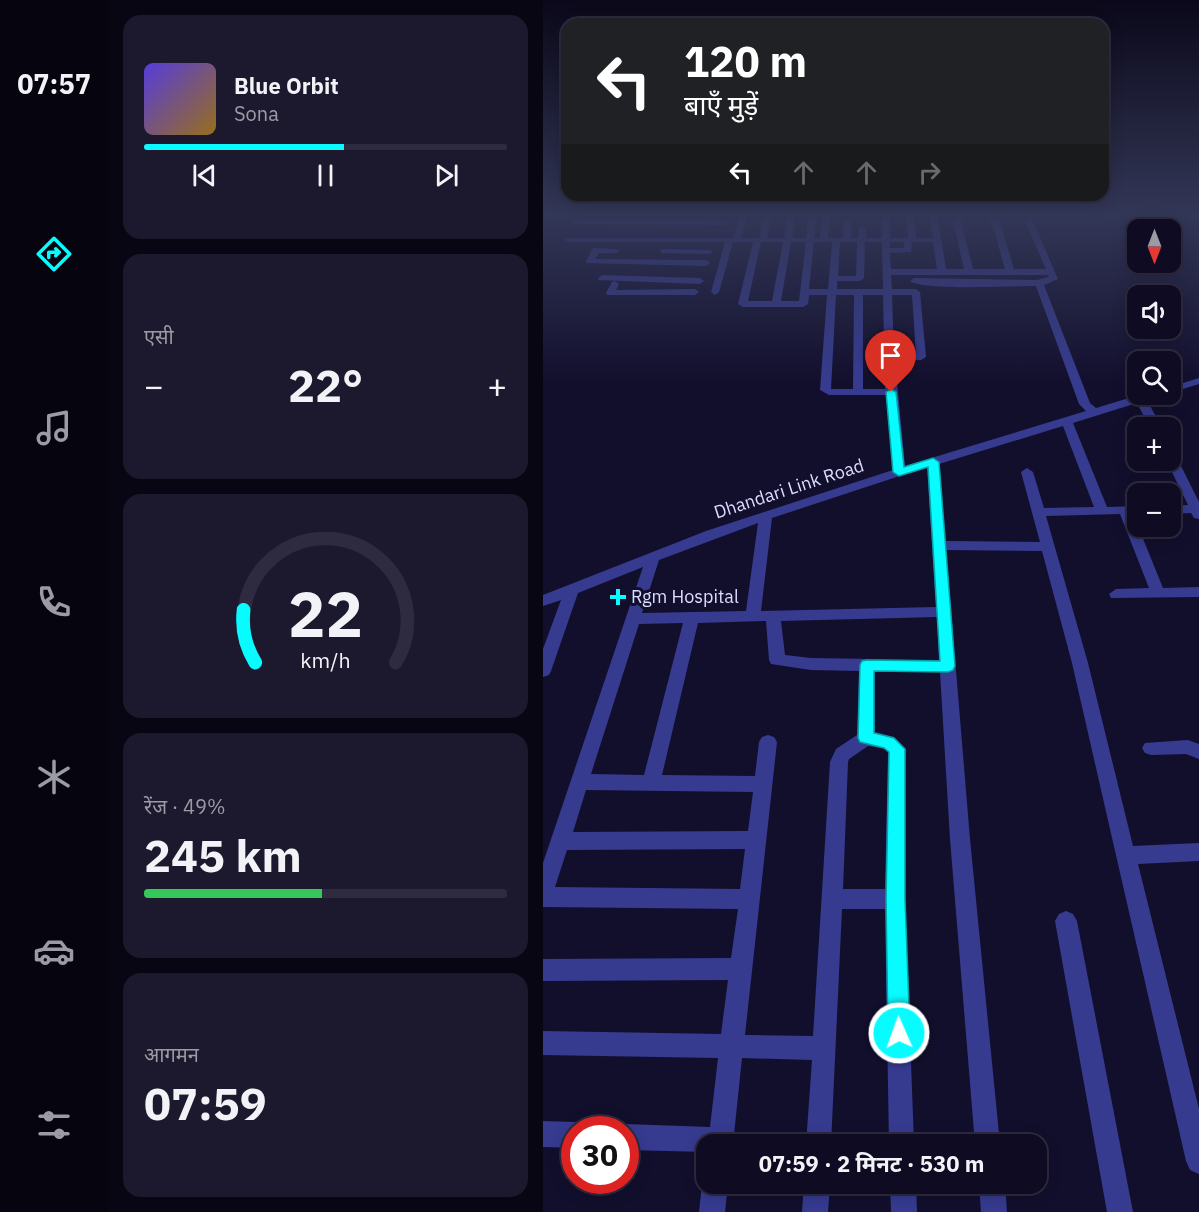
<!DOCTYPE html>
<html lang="hi">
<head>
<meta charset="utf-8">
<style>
	body { margin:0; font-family:"IBM Plex Sans","Noto Sans Devanagari",sans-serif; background:#1c192f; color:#f1f3f6; height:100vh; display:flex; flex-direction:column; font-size:22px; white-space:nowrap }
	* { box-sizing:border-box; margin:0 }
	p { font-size:20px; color:#9b9ba5 }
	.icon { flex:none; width:33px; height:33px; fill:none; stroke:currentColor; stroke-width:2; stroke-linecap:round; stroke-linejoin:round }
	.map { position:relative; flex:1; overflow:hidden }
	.details { display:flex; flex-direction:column; gap:15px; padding:15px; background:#080613; width:435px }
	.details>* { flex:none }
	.hud { position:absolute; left:18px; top:18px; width:548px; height:183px; border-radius:18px; box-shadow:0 3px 15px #0003,0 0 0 2px #2e2b40; background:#202124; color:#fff; overflow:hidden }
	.needle { width:39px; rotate:180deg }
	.controls { position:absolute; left:584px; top:219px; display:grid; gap:12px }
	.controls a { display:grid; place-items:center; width:54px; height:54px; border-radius:12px; background:#0e0b22; box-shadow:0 3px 15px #0003,0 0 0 2px #2e2b40; font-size:30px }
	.speed { position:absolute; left:18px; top:1116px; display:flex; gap:12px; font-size:30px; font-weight:700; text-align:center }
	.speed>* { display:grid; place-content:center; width:78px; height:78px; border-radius:50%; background:#0e0b22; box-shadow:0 3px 15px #0003,0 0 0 2px #2e2b40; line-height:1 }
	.speed .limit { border:9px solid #d22; background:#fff; color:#111 }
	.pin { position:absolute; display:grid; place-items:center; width:51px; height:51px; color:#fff; margin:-62px -26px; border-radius:50% 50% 50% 0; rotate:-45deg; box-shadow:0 0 6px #0007 }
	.pin .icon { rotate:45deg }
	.me { position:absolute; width:66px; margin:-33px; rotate:358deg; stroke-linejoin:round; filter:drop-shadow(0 0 4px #0008) }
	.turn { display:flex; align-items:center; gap:21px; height:126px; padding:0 24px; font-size:27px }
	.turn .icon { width:78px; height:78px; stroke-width:2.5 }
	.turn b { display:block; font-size:42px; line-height:51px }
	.lanes { display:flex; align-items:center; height:57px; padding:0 24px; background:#0003; justify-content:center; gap:30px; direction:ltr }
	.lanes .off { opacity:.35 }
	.big { font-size:45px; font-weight:700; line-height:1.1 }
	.details .tile { flex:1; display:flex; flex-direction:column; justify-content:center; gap:9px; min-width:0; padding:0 21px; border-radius:18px; background:#1c192f }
	.details .dial { align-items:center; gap:0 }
	.dial svg { height:156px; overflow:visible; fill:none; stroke:#2e2b40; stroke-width:7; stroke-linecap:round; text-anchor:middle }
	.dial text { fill:#f1f3f6; stroke:none }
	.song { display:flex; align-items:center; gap:18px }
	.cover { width:72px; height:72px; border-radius:9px; background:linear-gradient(135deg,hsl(250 70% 55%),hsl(40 70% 35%)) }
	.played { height:6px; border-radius:3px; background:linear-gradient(90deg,#08fcff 55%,#2e2b40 55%) }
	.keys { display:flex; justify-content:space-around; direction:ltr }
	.heat { display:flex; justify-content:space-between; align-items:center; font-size:33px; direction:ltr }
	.charge { height:9px; border-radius:4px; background:linear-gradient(90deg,#34c759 49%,#2e2b40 0) }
	.trip { position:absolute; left:153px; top:1134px; width:351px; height:60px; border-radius:18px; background:#0e0b22; box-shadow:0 3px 15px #0003,0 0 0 2px #2e2b40; font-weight:700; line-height:60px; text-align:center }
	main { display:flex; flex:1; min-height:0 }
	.menu { display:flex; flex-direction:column; width:108px; justify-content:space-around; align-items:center; background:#06040e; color:#9b9ba5 }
	.menu .icon { width:42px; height:42px }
	.menu .selected { color:#08fcff }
	.menu b { font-size:27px; color:#f1f3f6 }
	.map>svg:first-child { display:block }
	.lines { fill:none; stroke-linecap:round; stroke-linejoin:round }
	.minor { fill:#363b90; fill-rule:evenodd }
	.route { fill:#08fcff; stroke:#05a4a6; stroke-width:1.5 }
	.poi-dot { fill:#08fcff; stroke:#120f2d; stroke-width:2 }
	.labels { text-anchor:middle; stroke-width:6; stroke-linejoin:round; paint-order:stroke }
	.street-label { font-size:18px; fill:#dcdcff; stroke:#120f2d }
	.poi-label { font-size:18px; fill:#dcdcff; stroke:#120f2d; text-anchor:start }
</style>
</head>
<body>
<main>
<nav class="menu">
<b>07:57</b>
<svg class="icon selected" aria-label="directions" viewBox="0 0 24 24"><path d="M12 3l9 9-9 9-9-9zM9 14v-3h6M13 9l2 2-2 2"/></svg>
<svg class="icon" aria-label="music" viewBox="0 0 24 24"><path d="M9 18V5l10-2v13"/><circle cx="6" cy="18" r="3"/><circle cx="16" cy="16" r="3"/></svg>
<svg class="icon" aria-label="phone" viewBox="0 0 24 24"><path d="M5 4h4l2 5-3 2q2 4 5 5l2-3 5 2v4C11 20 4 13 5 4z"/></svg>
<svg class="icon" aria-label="climate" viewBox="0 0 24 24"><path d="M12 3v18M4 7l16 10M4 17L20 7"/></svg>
<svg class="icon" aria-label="car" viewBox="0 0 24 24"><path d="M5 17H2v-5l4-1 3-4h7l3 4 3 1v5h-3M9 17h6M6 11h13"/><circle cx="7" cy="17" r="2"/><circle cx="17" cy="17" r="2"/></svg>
<svg class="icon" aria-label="filters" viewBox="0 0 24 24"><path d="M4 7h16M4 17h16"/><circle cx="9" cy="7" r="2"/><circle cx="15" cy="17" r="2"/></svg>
</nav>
<section class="details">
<div class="tile">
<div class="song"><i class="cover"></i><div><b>Blue Orbit</b><p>Sona</p></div></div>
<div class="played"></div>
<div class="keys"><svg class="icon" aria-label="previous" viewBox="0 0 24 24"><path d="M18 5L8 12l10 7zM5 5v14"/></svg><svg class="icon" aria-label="pause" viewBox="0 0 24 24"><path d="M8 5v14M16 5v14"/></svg><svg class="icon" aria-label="next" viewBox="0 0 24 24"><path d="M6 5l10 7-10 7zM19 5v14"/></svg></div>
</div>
<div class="tile"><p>एसी</p>
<div class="heat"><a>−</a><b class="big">22°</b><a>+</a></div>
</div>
<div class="tile dial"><svg viewBox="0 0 100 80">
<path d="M14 69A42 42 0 1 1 86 69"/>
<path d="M14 69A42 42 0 0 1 8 42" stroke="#08fcff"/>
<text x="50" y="56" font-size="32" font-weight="700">22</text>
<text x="50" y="72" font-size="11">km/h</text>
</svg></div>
<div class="tile"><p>रेंज · 49%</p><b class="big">245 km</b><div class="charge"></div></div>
<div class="tile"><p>आगमन</p><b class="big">07:59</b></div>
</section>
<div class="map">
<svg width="656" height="1212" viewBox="0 0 656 1212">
	<rect width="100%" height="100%" fill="#120f2d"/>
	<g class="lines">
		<path class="minor" d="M198,213h8l-8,25h18l6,-25h8l-6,25h17l4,-25h8l-4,25h14l3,-25h8l-3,25h6l3,-25h8l-3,25h15v-16l4,-2 4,2v16h7v-10l4,-2 4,2v10h16l-1,-25h8l1,25h18l-2,-25h8l2,25h17l-4,-25h8l9,56h18l-13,-56h8l14,56h32l-16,-56h8l17,56h32l-21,-48 7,-2 26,60 -14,6 46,118 6,5 46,-14h18l-13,6 15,28h-12l-13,-25 -64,20 34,84 30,-1v8h-4l30,74 36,-1v10l-88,1 -2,-4 7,-5 33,-1 -29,-74 -74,2 42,147 45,183 66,-3v18l-61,3 61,245v65l-9,-4 -4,-9 -114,-498 -30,-112 -96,-1 24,289 30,305h-25l-25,-305 -10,-167 -65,-1v61l19,5 12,12 -1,150 9,245h-25l-4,-235h-43l-11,235h-25l6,-84 -70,-2 -9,86h-26v8l-82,-2v-20h-10l10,-6 85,3 8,-69 -175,-3v-24l178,3 7,-54 -185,1v-22l188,-1 7,-49 -195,-2v-44l100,-296 -65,26 -27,78 -2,4 -6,2v-28l18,-49 -18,6v-11l163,-64 187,-61 -7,-75h-57l-9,-5 7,-95h-18l-1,9 -5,3h-60l-5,-3 15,-62h-20l-14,50 -4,3 -4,-3 14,-50h-157l-4,-2 4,-2h165zM218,242h22l-11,59h-24zM248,242h15l-7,59h-18zM271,242h18l-4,47h-19zM297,242h17l-1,34h-18zM322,242h17l1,47h-46v-8h23l4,-3zM347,242h14v6h-14zM369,242h21l4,27h-46l-1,-16 21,-1zM348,275h157l1,2 -12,3 -123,-2 -4,3c14,10 103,5 126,5l43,118 7,7 -181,55 -10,-105 26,-1 5,-3 -6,-65 -4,-3h-24zM293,295h18l-1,94h-22zM320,295h20l2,94h-22zM349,295h20l4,59 -22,1zM520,426l31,81 -50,1 -11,-36 -6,-4 -6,4 19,70 -94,-1 -7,-77zM384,467l9,140 -175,4 11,-93zM215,523l-12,88 -104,2 17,-53zM394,617l2,43 -128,-2 -26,-3 -4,-34zM223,621l3,39 2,4 40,6 48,1 -2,64 -21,14 -6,13 -17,274 -68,-1 32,-293 -3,-5 -6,-2 -6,2 -3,5 -4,34 -93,-1 36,-152zM140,623l-39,152 -53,-1 48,-150zM325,746l15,2 5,4 -3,137h-42l5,-127 1,-3zM43,790l167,2 -5,39 -175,1zM202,849l-5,40 -185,-2 12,-37z
			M32,220l151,1 4,2 -4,2 -154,-1 -1,-2z
			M50,248l23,1 4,2 -4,2h-17l-4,6 111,1 4,3 -4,3 -119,-3 -1,-2z
			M121,249l45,1 4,2 -4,2 -48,-1v-4z
			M59,275l98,3 4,3 -4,3 -101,-4 -1,-2z
			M72,281l4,3 -3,6 79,-1 4,3 -4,3h-88l-1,-2 6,-11z
			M656,378v6l-29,9v-6z
			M627,452l6,4 23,46v17l-5,-1 -3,-5 -21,1v-8l18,-1 -22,-45h4z
			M645,740l11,4v15l-13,-5 -35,1 -6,-2 -3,-5 3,-5z
			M523,911l7,3 4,7 56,291h-26l-52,-291 4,-7z
			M0,1121l32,1 9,4 1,4h-10v18l-32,-1z
			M163,1175l1,9h21l-3,28h-26l3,-28z
			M261,1184h26l-2,28h-26z
			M347,1184h26l1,28h-26z
			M436,1184h26l2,28h-26z"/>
	</g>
	<linearGradient id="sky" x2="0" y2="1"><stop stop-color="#0a0819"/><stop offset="0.56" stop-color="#333757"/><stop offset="1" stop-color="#333757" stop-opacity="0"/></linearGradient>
	<rect width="656" height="383" fill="url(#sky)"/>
	<path class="route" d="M348,389l5,3 8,75 29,-9 6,4 16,204 -2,4 -5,2 -74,-1v62l20,5 11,11v150l5,134 -4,8 -7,3 -8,-3 -3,-8 -2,-134 3,-147 -5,-4 -24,-6 -2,-4 2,-73 2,-4 5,-1 73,1 -12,-194 -29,9 -6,-4 -7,-80z"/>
	<path class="poi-dot" d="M72 588h6v6h6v6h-6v6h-6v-6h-6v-6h6z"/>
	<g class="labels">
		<g class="street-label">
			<text transform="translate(246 489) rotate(-18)" y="6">Dhandari Link Road</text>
		</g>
		<g class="poi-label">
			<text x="88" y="603">Rgm Hospital</text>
		</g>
	</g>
</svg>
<div class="controls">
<a><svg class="needle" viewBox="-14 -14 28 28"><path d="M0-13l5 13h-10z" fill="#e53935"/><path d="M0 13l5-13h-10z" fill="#9b9ba5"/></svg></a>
<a><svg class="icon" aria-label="sound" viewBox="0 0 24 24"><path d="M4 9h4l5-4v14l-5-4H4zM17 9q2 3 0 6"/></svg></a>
<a><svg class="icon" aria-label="search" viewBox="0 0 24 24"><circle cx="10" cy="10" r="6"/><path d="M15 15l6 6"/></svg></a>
<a>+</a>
<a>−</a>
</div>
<div class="speed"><div class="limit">30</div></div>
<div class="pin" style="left:348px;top:392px;background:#d93025"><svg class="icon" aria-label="arrive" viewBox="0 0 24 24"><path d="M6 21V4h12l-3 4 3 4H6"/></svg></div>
<svg class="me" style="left:356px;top:1033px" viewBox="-20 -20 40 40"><circle r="17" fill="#08fcff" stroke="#fff" stroke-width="3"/><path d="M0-11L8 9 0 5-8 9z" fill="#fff"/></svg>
<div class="trip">07:59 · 2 मिनट · 530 m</div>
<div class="hud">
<div class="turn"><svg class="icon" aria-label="left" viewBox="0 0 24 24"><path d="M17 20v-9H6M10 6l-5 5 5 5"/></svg><div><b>120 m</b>बाएँ मुड़ें</div></div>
<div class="lanes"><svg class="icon" aria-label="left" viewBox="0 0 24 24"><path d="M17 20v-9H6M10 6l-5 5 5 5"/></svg><svg class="icon off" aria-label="ahead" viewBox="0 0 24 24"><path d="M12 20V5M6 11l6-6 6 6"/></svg><svg class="icon off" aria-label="ahead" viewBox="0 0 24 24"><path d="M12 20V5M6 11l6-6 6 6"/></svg><svg class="icon off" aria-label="right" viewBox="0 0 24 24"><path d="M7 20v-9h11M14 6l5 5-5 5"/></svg></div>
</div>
</div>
</main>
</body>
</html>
